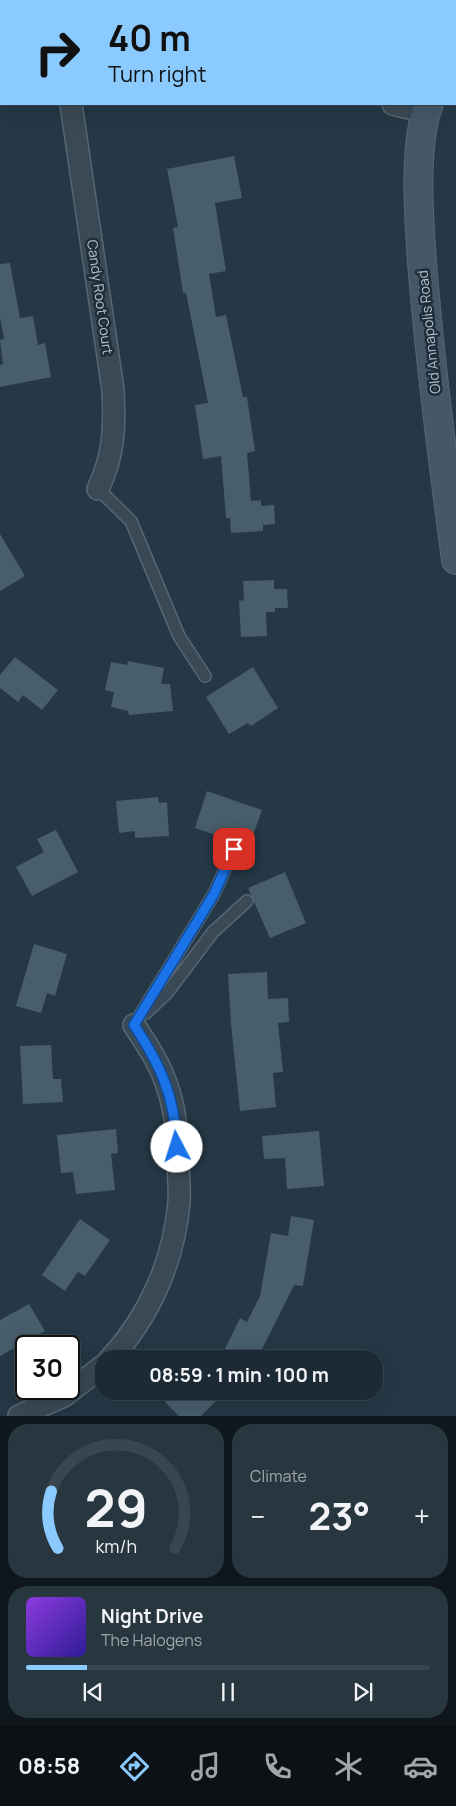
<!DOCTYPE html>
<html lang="en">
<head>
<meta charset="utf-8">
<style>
	body { margin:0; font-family:Manrope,sans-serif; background:#283640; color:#f1f3f6; height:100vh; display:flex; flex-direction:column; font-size:19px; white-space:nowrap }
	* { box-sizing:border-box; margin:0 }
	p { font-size:16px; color:#a0a7ac }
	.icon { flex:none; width:28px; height:28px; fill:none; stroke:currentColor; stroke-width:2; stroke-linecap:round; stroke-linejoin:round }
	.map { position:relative; height:1416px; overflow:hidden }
	.details { display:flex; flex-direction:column; gap:8px; padding:8px; background:#0f171d; flex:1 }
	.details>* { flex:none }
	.top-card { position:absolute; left:0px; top:0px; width:456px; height:105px; box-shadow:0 5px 20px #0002,0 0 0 1px #39464f; background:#8acaff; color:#111; overflow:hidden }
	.speed { position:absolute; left:15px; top:1335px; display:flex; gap:10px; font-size:25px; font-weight:700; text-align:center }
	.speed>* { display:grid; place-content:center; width:65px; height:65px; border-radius:50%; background:#1b2a34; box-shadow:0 5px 20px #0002,0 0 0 1px #39464f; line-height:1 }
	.speed .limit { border:2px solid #111; border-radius:8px; background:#fff; color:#111 }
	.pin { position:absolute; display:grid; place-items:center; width:42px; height:42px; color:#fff; margin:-21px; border-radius:10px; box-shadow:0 2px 8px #0006 }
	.me { position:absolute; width:55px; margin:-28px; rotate:355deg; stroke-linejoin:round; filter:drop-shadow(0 0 4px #0008) }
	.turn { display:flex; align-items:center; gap:18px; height:105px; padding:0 25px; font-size:22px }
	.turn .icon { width:65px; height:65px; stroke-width:2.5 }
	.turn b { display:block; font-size:35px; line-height:42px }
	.big { font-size:38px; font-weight:700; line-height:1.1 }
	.details .card { flex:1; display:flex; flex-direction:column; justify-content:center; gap:8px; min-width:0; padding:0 18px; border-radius:20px; background:#283640 }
	.details .dial { align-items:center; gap:0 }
	.dial svg { height:130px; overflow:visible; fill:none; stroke:#39464f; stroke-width:7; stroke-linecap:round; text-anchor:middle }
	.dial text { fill:#f1f3f6; stroke:none }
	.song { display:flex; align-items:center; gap:15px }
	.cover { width:60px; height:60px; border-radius:8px; background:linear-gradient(135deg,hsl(270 70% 55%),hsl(250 70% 35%)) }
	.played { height:5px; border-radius:2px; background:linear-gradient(90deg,#8acaff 15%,#39464f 15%) }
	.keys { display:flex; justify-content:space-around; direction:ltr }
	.heat { display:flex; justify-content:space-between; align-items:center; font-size:28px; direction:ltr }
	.details .tiles { flex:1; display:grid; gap:8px; grid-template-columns:1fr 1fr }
	.card:last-child { grid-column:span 2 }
	.trip { position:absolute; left:95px; top:1350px; width:288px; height:50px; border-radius:20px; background:#1b2a34; box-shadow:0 5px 20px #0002,0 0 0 1px #39464f; font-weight:700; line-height:50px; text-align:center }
	.dock { display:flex; height:80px; justify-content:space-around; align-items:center; background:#0b1115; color:#a0a7ac }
	.dock .icon { width:35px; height:35px }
	.dock .selected { color:#8acaff }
	.dock b { font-size:22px; color:#f1f3f6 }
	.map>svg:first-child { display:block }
	.building { fill:#485e6c }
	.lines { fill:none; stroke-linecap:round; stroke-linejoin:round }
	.service-casing { stroke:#576672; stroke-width:14 }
	.minor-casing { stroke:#576672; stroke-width:24 }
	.secondary-casing { stroke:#576672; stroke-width:30 }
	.service { stroke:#394955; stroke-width:11 }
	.minor { stroke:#394955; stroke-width:21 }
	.secondary { stroke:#465868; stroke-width:28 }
	.route-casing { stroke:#114b97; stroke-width:12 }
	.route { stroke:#1a73e8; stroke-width:9 }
	.labels { text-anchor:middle; stroke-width:5; stroke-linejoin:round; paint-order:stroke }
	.street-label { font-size:14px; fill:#b6c3ce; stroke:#1d2e3a }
</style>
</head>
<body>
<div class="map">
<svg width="456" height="1416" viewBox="0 0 456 1416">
	<rect width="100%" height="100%" fill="#243845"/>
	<path class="building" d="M234,156l8,42 -27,5 11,68 -17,3 7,43 10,-2 17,82h4l8,54 -8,2 4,48 10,-1v6l13,-1 1,19 -12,1v6l-32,2 -1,-15h-4l-5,-62 -18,3 -8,-54 13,-2 -22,-110h-3l-10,-65 5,-1 -11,-58z
		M10,263l10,55 13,-2 5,29 7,-2 6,34 -51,10v-22l3,-1 -3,-24 4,-1 -4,-22v-53z
		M0,534l25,42 -25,15z
		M274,580v9h13l1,19h-13v4h-9l1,24 -26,1 -2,-36 5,-1 -1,-19z
		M15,657l43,33 -16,20 -19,-15 -5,7 -18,-14v-13z
		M128,661l36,7 -3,16h9l3,27 -44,4 -1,-4 -17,-4 3,-15 -9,-2 6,-28 16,3z
		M253,667l25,41 -27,18 -3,-3 -19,11 -23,-37z
		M207,791l55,19 -13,36 -54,-18z
		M158,797l1,6 8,-1 2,34 -34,2v-7l-16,2 -3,-32z
		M56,830l22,42 -46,24 -16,-29 28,-15 -7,-13z
		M285,872l21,51 -36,15 -22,-50z
		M34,944l33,10 -12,42 -8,-3 -6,20 -25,-7z
		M267,972l1,27 20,-1 1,24 -11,1 5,49 -10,1 3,34 -36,4 -9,-87 -3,-50z
		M51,1045l2,34h8l2,23 -40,2 -3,-58z
		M116,1129l2,24 -7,1 4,36 -39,4 -3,-22 -12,1 -4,-38z
		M319,1131l5,55 -37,3 -2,-31 -21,1 -2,-23z
		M291,1216l23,4 -11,66 -9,-1 -37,74h-37l20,-41 7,4 13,-26 11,-63 17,3z
		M80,1219l30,21 -25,36 -7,-4 -13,19 -23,-16z
		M29,1304l16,27 -45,25v-36z
		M175,1391h51l-25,25h-22l-14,-14z"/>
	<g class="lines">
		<defs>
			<path id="service" d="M98,489l33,32 48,115 26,40
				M146,1013l21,-20 46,-61 34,-31
				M134,1025l80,-131 20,-45"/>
			<path id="minor" d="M62,1v-1
				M0,91h1
				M71,104l42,286c2,38 1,65 -15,99
				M393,104l33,8
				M110,1359c40,-43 64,-99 69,-157 1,-14 -1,-29 -1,-42 -1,-23 -2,-46 -9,-68 -7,-25 -21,-46 -35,-67
				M19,1416l45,-20 40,-31"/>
			<path id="secondary" d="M455,41l1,-3
				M429,104c-16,41 -10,114 -7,158 8,100 21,199 34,298"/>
		</defs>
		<use href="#service" class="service-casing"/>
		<use href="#minor" class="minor-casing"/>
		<use href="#secondary" class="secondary-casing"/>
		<use href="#service" class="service"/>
		<use href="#minor" class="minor"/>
		<use href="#secondary" class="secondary"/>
	</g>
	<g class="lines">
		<defs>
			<path id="route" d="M177,1147c-2,-50 -16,-81 -43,-122l80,-131 20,-45"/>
		</defs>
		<use href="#route" class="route-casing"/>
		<use href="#route" class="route"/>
	</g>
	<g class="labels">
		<g class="street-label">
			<text transform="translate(100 297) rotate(82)" y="5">Candy Root Court</text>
			<text transform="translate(429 332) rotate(-96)" y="5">Old Annapolis Road</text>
		</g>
	</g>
</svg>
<div class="speed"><div class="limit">30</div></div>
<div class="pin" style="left:234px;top:849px;background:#d93025"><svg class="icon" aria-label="arrive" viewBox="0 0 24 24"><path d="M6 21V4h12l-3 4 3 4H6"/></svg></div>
<svg class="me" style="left:177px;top:1147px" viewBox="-20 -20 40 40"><circle r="19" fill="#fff"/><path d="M0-13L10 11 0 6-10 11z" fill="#1a73e8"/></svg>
<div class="trip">08:59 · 1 min · 100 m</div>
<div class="top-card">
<div class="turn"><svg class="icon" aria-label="right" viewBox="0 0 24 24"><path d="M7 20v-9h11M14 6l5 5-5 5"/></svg><div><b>40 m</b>Turn right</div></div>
</div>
</div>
<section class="details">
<div class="tiles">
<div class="card dial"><svg viewBox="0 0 100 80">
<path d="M14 69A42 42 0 1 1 86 69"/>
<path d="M14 69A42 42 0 0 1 10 34" stroke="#8acaff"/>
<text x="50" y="56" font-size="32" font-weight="700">29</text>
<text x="50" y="72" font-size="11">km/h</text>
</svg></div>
<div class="card"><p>Climate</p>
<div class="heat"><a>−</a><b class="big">23°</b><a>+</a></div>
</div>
<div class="card">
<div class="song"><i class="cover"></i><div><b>Night Drive</b><p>The Halogens</p></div></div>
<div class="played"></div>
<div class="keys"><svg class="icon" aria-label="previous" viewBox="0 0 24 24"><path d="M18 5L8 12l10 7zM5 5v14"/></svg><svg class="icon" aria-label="pause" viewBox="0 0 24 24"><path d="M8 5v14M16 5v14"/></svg><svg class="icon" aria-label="next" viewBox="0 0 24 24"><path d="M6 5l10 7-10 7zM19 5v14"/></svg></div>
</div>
</div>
</section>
<nav class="dock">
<b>08:58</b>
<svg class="icon selected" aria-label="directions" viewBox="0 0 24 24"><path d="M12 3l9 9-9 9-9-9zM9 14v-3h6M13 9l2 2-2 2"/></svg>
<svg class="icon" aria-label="music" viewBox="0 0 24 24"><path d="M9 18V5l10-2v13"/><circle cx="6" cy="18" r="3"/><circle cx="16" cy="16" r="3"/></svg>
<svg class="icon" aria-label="phone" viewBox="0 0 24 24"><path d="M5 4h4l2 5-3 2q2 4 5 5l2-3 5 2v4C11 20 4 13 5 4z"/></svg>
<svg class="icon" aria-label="climate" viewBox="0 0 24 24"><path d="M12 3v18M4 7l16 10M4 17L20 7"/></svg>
<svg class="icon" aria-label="car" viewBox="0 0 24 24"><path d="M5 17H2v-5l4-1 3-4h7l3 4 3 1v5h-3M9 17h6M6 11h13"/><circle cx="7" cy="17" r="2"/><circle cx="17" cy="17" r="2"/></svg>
</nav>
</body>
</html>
